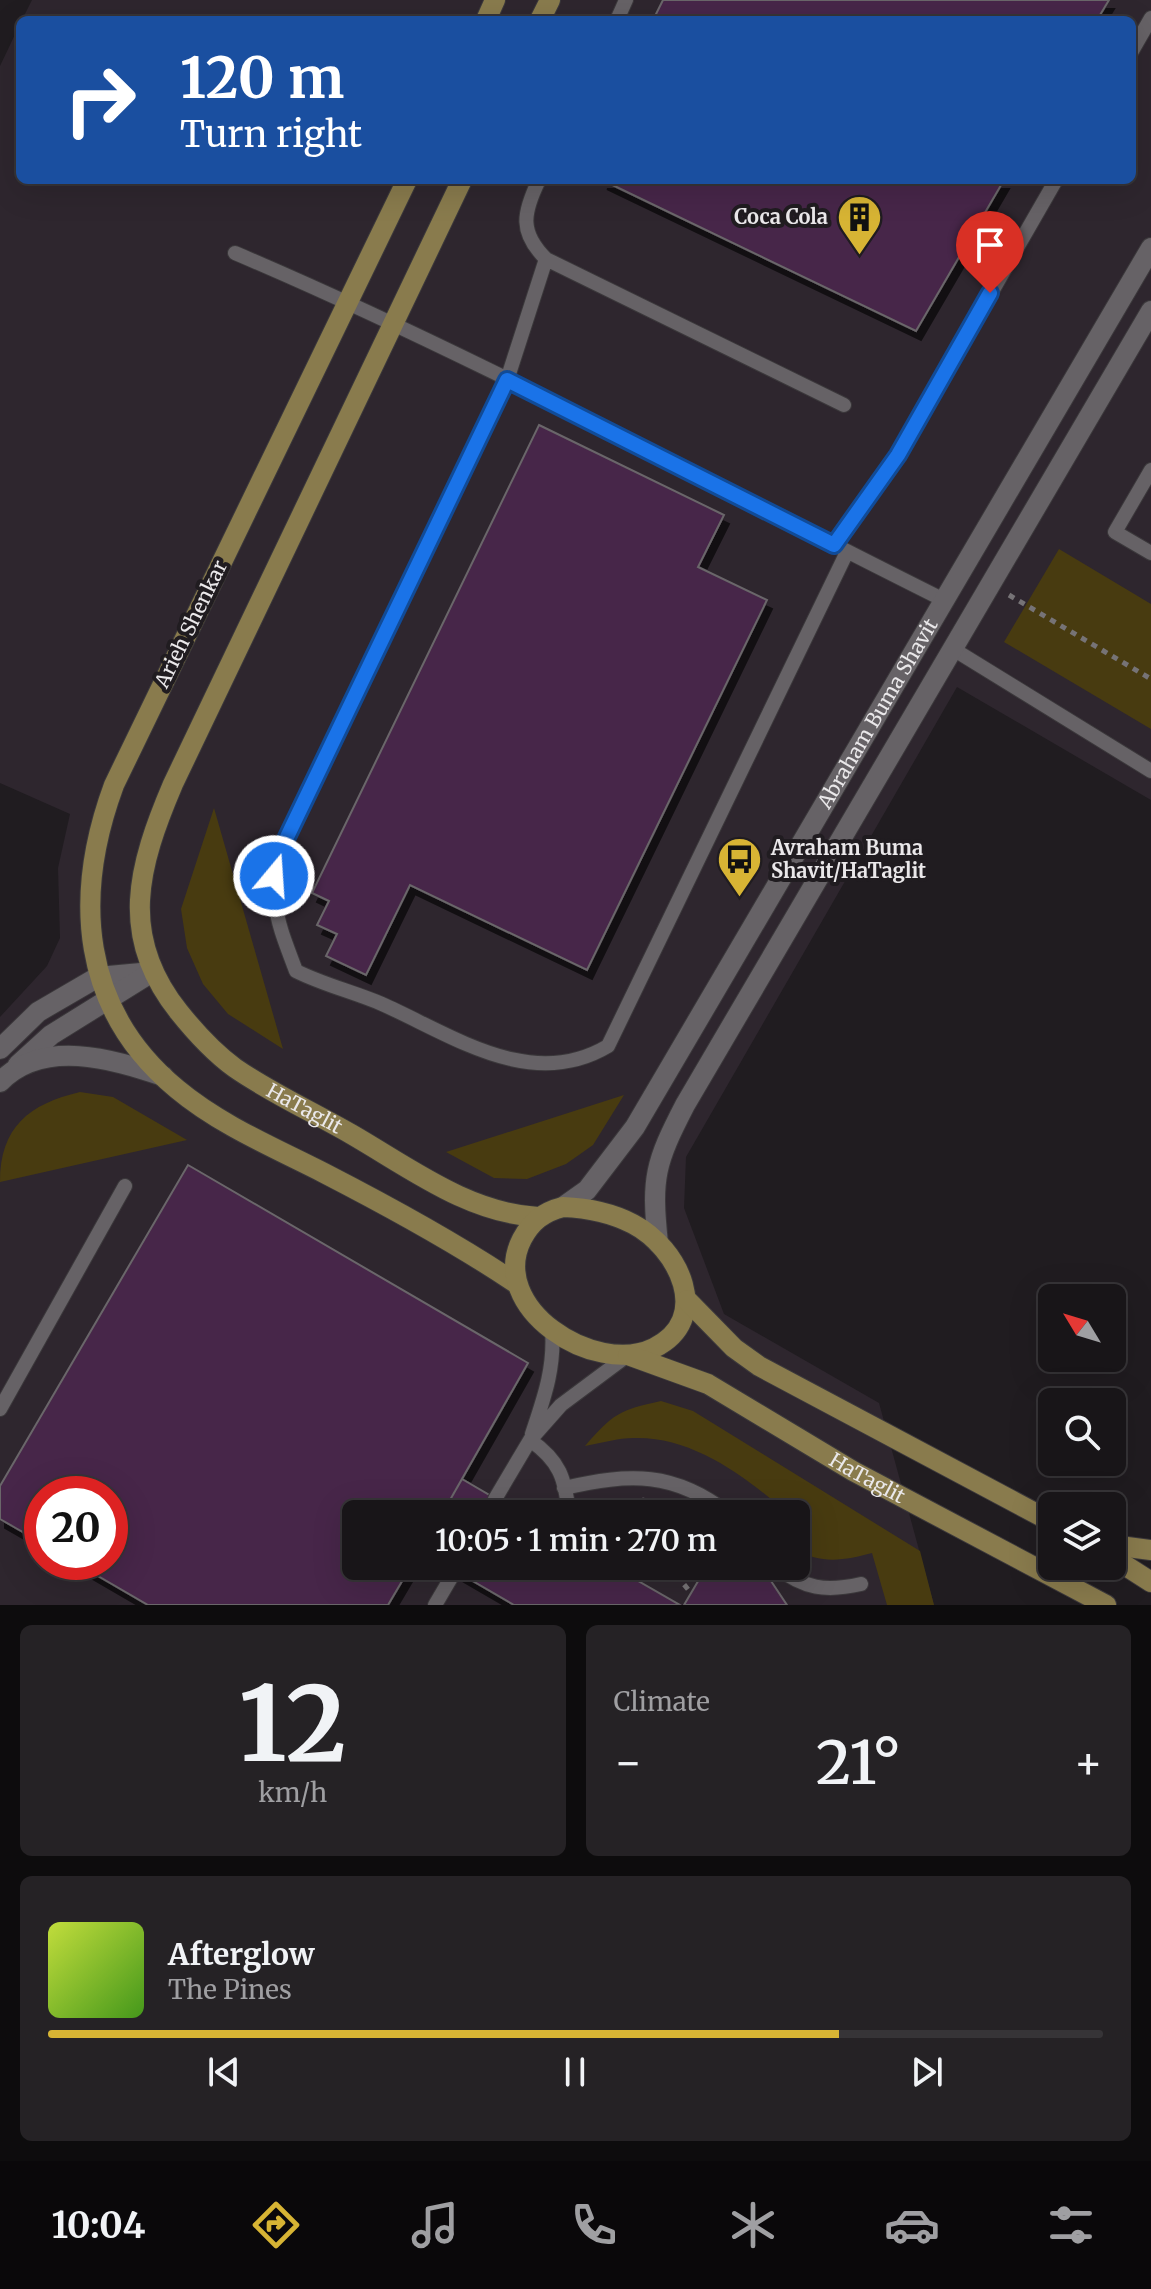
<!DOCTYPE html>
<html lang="en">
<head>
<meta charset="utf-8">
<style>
	body { margin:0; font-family:Merriweather,serif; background:#252225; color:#f1f3f6; height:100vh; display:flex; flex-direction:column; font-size:30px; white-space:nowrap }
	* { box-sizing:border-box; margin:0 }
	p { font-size:26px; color:#9f9fa2 }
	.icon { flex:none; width:44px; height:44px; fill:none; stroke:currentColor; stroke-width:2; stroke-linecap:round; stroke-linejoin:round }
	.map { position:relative; height:1605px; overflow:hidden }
	.sheet { display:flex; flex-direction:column; gap:20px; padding:20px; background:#0d0c0d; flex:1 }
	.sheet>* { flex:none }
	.hud { position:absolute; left:16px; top:16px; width:1120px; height:168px; border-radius:12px; box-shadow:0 8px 32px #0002,0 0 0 2px #363437; background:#1a4fa0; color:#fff; overflow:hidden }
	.needle { width:52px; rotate:308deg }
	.fabs { position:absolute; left:1038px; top:1284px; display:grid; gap:16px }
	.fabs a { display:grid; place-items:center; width:88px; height:88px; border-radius:12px; background:#181518; box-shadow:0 8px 32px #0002,0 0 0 2px #363437; font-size:40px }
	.speed { position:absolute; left:24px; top:1476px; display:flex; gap:16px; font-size:40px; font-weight:700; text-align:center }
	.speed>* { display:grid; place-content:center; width:104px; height:104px; border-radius:50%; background:#181518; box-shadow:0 8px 32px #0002,0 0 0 2px #363437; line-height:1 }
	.speed .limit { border:12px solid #d22; background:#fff; color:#111 }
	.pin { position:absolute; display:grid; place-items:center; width:68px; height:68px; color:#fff; margin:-82px -34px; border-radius:50% 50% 50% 0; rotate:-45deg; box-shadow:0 0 8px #0007 }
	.pin .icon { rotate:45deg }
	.me { position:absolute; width:88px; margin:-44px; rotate:18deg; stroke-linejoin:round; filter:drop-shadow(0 0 6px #0008) }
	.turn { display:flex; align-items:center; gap:28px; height:168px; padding:0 32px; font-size:36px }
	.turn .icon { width:104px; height:104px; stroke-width:2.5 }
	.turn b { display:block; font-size:56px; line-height:68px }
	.big { font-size:60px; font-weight:600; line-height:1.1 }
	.sheet .card { flex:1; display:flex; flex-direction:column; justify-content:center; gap:12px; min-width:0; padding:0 28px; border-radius:12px; background:#252225 }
	.sheet .dial { align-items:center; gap:0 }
	.dial b { font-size:104px; line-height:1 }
	.song { display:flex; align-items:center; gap:24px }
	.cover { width:96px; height:96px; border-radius:12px; background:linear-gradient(135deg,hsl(70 70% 55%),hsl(100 70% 35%)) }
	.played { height:8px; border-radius:4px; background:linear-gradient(90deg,#d7b434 75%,#363437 75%) }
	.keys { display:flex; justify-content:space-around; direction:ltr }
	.heat { display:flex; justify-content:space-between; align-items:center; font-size:44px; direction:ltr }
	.sheet .tiles { flex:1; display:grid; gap:20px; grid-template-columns:1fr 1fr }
	.card:last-child { grid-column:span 2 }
	.trip { position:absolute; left:342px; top:1500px; width:468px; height:80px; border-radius:12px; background:#181518; box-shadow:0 8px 32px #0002,0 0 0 2px #363437; font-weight:600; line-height:80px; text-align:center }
	.tab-bar { display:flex; height:128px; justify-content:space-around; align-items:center; background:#0a080a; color:#9f9fa2 }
	.tab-bar .icon { width:56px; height:56px }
	.tab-bar .on { color:#d7b434 }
	.tab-bar b { font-size:36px; color:#f1f3f6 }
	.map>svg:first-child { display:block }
	.built { fill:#2e262e; fill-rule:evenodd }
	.green { fill:#483b10 }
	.building { fill:#472848; stroke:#6a666a; stroke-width:2; filter:url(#shadow) }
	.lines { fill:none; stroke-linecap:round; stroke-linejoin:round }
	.lane-casing { stroke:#3b383b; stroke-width:16 }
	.street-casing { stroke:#3b383b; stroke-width:22 }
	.secondary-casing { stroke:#3b383b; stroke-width:22 }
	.path { stroke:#767376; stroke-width:5; stroke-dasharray:6 6; stroke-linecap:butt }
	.lane { stroke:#666266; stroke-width:14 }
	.street { stroke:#666266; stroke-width:20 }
	.secondary { stroke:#897b4d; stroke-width:20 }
	.route-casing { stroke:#114b97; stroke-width:20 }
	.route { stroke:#1a73e8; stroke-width:14 }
	.labels { text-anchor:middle; stroke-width:8; stroke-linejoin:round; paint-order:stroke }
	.poi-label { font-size:20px; font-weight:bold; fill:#eae8ea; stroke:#201c20; text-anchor:end }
	.street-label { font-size:20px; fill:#eae8ea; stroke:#201c20 }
</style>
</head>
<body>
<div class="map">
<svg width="1151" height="1605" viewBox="0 0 1151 1605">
	<defs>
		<filter id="shadow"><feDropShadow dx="5" dy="9" stdDeviation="0" flood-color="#0009"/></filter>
	</defs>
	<rect width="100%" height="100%" fill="#201c20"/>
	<path class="built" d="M32,0h1119v800l-194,-113 -271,470 -2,51 40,106 155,89 55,202h-934v-588l47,-51 13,-28 -2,-70 12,-54 -70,-31v-717l20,-42v156h1112v-160h-1110zM42,1494h68v68h-68zM356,1514h440v52h-440z"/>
	<path class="green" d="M1059,549l92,55v125l-147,-87z
		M214,808l69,241 -55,-35 -25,-30 -16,-36 -6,-39z
		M80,1092l33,5 74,43 -187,42c0,-55 29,-78 80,-90z
		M624,1095l-31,50 -27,19 -39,15 -33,-1 -48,-26z
		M661,1401l32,10 227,140 14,54h-47l-15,-52c-26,7 -52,12 -76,-4v-35h-8c-41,-37 -96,-78 -154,-76 -16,0 -33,5 -49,8 28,-32 34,-36 76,-45z"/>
	<path class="building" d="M663,0h446l-12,20h-444z
		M602,180h402l-88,151z
		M539,425l185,90 -26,52 69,33 -180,370 -177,-85 -44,90 -40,-19 11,-22 -20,-9 12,-24 -17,-8z
		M188,1165l340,198 -86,151h-86v52h55l-23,39h-240l-74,-43h36v-68h-68v49l-42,-24v-33z
		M462,1479l60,35h-80z
		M447,1566h165l68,39h-166z
		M707,1566h54l26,39h-103z"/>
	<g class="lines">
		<defs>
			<path id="lane" d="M617,20l9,-20
				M1132,51l19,-33
				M539,180c-16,33 -20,52 7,79l-39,121 -220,457c-20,61 -13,76 9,134 28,14 58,21 86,33 70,31 149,88 226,42l239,-494
				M235,253c242,103 474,230 709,347
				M546,259l298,146
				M1151,470l-36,62 36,21
				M834,545l64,-90 158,-275
				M953,649l198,122
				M0,1409l125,-223
				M532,1434c12,-36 23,-66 20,-105
				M530,1440c30,21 35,38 39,74
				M564,1488c66,-15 110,-17 165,26
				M495,1499l35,-59 31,-35 67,-50
				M775,1566c29,23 51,26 86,18
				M435,1605l20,-34"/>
			<g id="street">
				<path d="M0,1049l38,-37 60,-35 54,-5"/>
				<path d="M18,1065l33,-30 98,-61"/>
				<path d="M0,1082c43,-44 112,-23 163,-6"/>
				<path id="s1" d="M563,1207l24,-17 48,-63 516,-879"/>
				<path d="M658,1243c-7,-65 -3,-80 27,-138l466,-794"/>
			</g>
			<g id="secondary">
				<path d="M486,20l9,-20"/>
				<path d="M540,20l10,-20"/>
				<path d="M407,180l-293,605c-41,111 -34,224 63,304 43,36 98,59 147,84 66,34 129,68 190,109"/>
				<path id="s2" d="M462,180l-289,604c-35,82 -55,152 6,228 16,20 34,40 56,56 36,25 78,44 116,66 59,34 117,79 187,83"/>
				<path d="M563,1207c25,1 47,5 70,17 46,24 80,95 21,124 -60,29 -167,-41 -132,-109 9,-17 21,-27 41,-32z"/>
				<path d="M687,1300l47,48 25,18 293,156"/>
				<path id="s3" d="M628,1355l80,29 145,87 253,134"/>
				<path d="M1112,1545l39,5"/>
				<path d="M1112,1557l39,25"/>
			</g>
		</defs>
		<use href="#lane" class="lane-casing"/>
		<use href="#street" class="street-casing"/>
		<use href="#secondary" class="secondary-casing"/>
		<path class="path" d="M1009,595l142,84
			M641,1514l4,-16
			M669,1566l22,27"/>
		<use href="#lane" class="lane"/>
		<use href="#street" class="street"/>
		<use href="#secondary" class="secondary"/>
	</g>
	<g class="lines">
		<defs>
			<path id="route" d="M274,876l13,-39 220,-457 327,165 64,-90 92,-162"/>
		</defs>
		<use href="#route" class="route-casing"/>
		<use href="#route" class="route"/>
	</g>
	<defs>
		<symbol id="building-pin" viewBox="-11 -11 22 30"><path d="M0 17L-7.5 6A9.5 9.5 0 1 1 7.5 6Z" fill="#d7b434" stroke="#201c20"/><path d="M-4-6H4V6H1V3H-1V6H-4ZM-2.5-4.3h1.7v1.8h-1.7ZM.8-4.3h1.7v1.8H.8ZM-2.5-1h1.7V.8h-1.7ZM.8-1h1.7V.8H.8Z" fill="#111"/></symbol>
		<symbol id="bus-pin" viewBox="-11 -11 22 30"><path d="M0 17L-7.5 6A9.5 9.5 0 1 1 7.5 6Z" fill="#d7b434" stroke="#201c20"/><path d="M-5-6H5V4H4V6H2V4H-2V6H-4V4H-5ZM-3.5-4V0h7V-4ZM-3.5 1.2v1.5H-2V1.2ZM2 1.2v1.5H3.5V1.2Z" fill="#111"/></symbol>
	</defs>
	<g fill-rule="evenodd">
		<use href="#building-pin" x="834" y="192" width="51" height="69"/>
		<use href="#bus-pin" x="714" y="834" width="51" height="69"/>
	</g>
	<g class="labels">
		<g class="poi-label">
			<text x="828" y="224">Coca Cola</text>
			<text x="771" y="855" text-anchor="start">Avraham Buma<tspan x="771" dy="23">Shavit/HaTaglit</tspan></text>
		</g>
		<g class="street-label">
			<text transform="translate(191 624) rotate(-64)" y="7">Arieh Shenkar</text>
			<text dy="7" stroke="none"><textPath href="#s1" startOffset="588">Abraham Buma Shavit</textPath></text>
			<text dy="7" stroke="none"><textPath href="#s2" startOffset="1072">HaTaglit</textPath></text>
			<text dy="7" stroke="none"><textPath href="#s3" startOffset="270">HaTaglit</textPath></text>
		</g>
	</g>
</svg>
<div class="fabs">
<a><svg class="needle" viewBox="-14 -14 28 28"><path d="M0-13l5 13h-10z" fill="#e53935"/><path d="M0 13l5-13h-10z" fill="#9f9fa2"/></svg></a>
<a><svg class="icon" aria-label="search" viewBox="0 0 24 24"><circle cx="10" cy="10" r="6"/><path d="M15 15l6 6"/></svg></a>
<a><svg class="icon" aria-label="layers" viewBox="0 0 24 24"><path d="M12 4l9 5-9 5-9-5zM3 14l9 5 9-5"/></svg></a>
</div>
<div class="speed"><div class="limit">20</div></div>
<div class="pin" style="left:990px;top:293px;background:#d93025"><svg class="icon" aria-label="arrive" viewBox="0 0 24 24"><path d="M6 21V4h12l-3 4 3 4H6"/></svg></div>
<svg class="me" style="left:274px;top:876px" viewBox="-20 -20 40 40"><circle r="17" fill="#1a73e8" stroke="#fff" stroke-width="3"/><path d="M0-11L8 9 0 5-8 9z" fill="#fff"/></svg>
<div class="trip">10:05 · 1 min · 270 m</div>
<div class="hud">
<div class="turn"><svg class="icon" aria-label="right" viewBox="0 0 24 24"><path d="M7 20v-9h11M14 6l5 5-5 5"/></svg><div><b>120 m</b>Turn right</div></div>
</div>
</div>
<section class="sheet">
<div class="tiles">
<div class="card dial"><b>12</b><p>km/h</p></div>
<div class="card"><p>Climate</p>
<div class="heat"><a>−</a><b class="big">21°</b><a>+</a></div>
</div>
<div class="card">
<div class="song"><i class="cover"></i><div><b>Afterglow</b><p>The Pines</p></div></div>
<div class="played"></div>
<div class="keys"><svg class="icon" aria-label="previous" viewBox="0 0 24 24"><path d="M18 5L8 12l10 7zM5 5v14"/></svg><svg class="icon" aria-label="pause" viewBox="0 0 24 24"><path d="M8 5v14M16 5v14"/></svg><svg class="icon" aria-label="next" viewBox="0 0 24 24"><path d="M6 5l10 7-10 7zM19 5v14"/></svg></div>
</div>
</div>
</section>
<nav class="tab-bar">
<b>10:04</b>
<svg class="icon on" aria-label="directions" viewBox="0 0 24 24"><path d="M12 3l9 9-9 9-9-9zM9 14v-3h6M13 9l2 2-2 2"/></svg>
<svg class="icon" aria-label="music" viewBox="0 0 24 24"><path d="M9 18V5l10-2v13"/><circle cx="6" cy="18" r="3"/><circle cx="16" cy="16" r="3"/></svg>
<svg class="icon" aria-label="phone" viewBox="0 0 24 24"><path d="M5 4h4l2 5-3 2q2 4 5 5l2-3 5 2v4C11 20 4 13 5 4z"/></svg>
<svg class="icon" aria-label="climate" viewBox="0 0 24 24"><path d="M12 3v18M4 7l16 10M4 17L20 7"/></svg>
<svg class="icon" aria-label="car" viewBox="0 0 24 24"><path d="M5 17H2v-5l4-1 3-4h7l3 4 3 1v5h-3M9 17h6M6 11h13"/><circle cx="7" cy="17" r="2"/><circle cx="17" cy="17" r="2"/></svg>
<svg class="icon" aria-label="filters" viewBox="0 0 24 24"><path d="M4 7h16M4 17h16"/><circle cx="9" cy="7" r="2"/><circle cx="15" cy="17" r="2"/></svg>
</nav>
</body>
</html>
